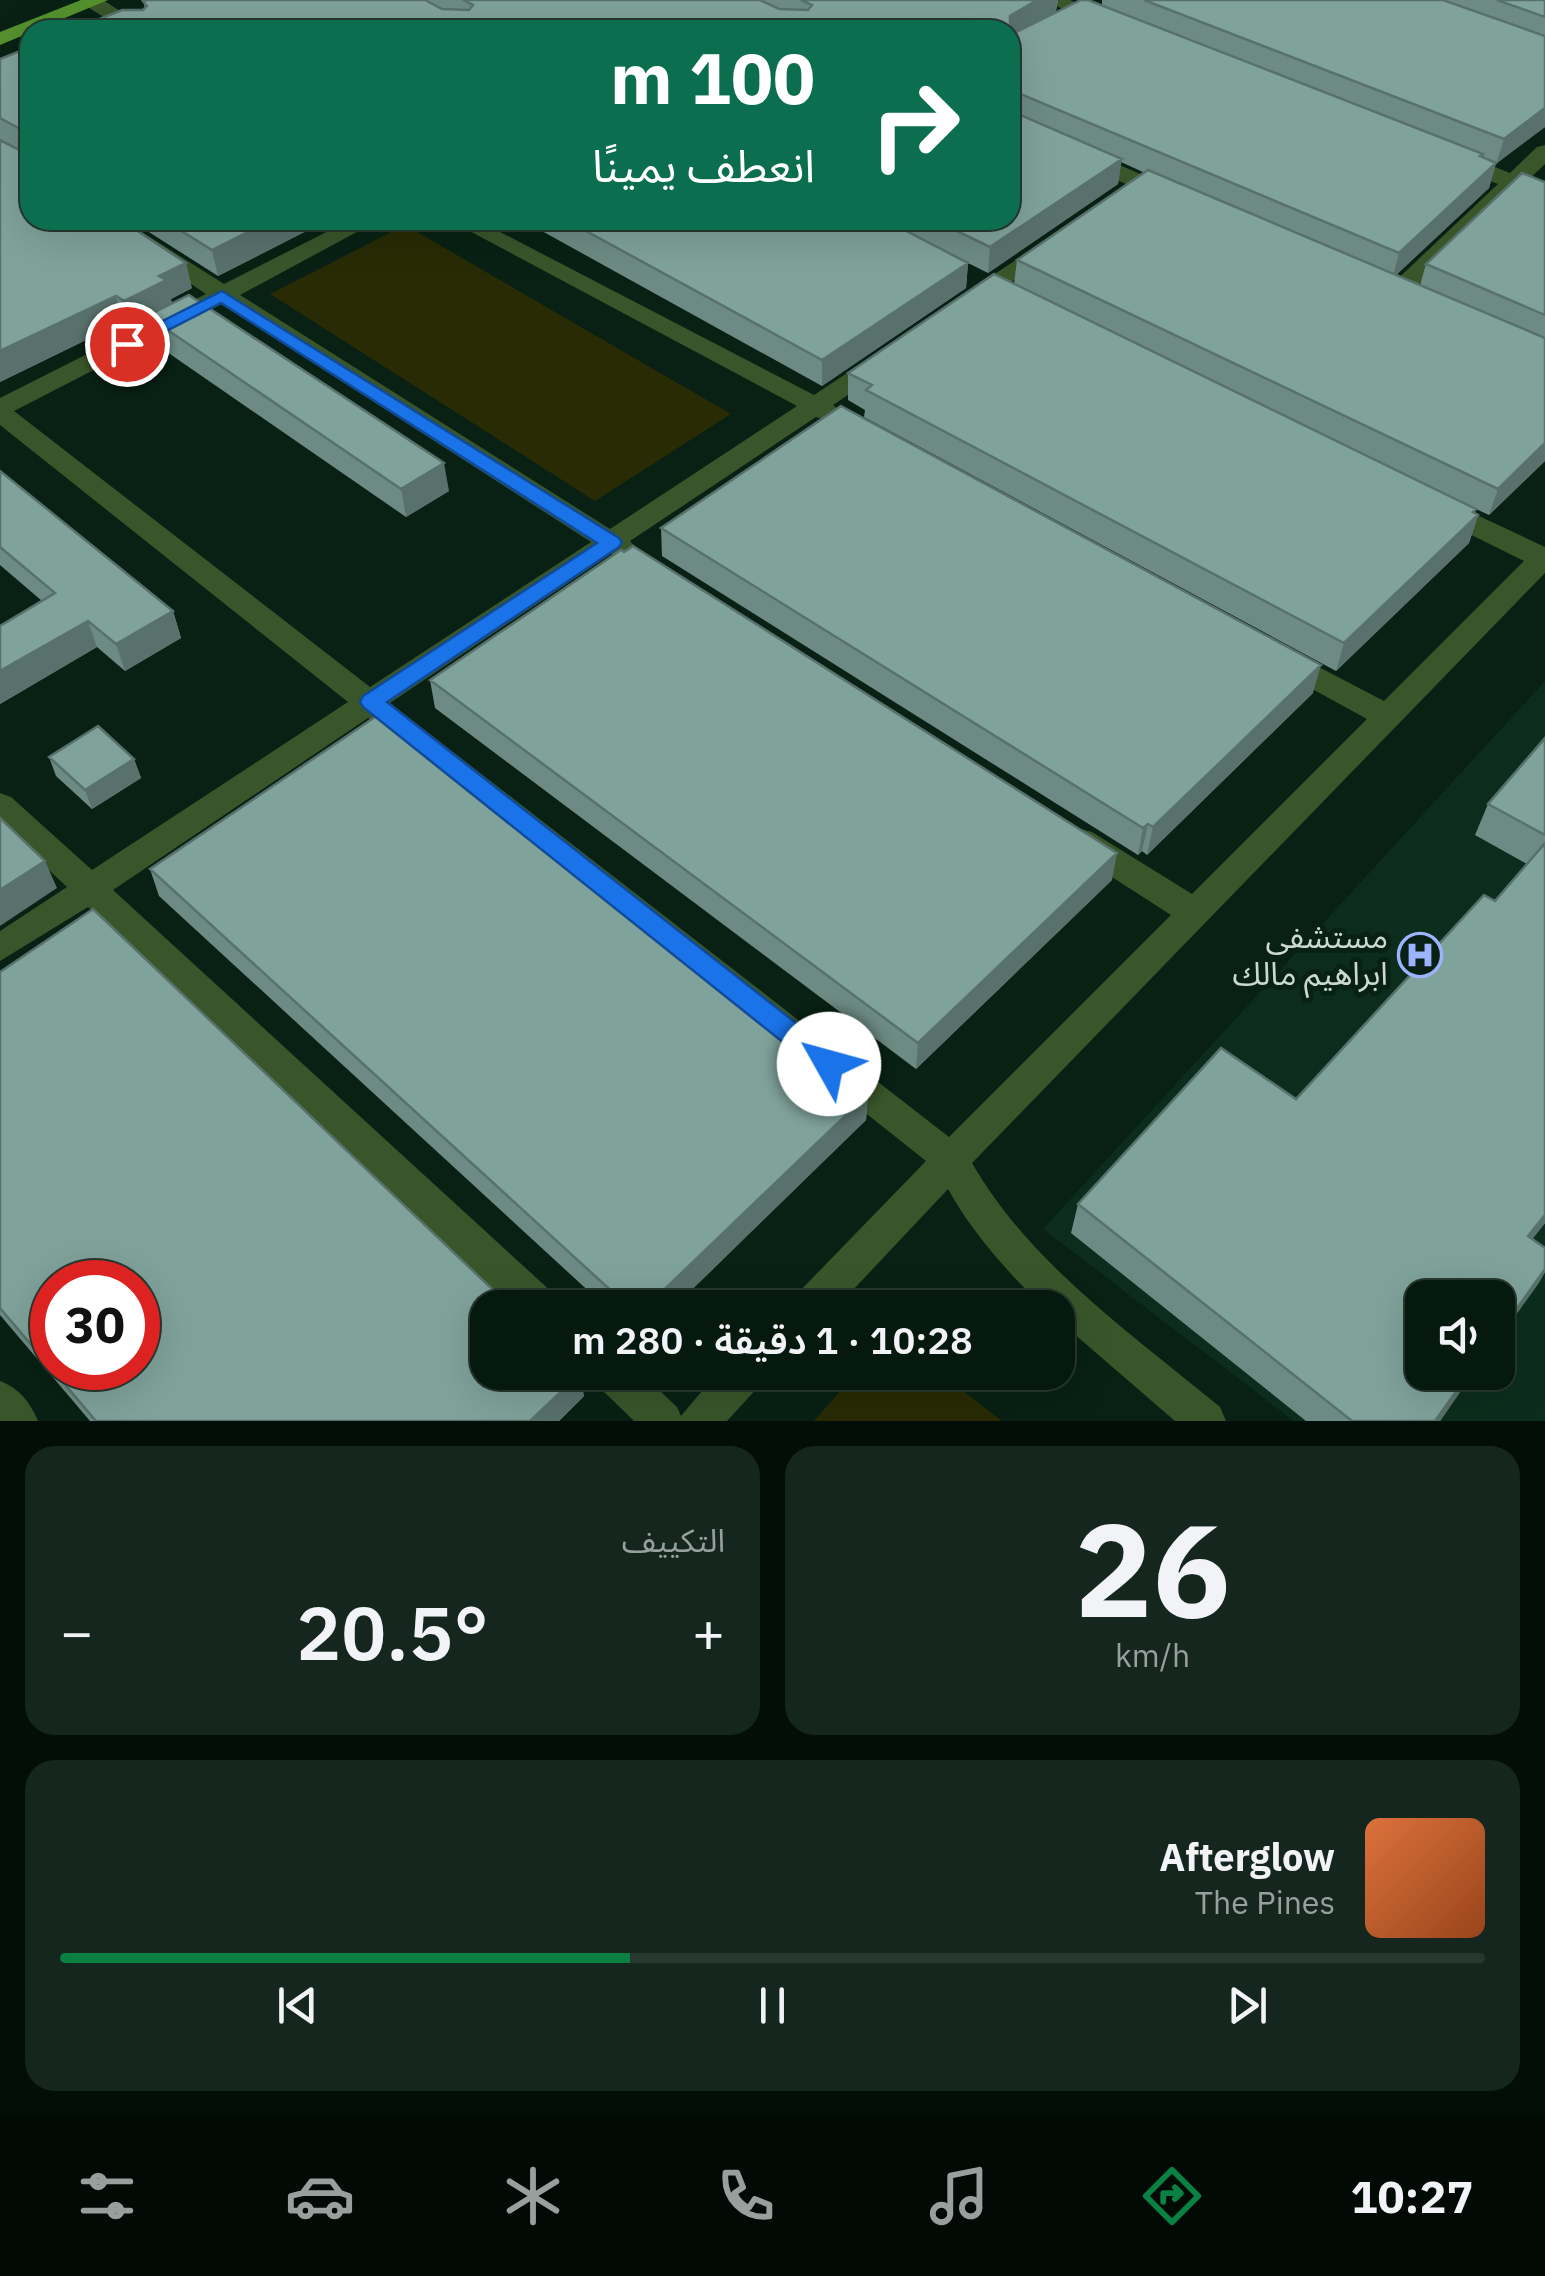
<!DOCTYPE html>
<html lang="ar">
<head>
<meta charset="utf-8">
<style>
	body { margin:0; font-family:"IBM Plex Sans","Noto Sans Arabic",sans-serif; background:#14261d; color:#f1f3f6; direction:rtl; height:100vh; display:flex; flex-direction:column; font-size:38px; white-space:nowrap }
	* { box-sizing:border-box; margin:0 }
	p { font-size:32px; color:#98a09e }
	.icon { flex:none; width:55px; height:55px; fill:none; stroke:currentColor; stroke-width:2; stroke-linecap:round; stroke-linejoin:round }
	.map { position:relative; height:1421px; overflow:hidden; direction:ltr }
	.side { display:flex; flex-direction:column; gap:25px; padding:25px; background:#030e08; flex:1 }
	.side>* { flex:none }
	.banner { position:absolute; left:20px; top:20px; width:1000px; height:210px; border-radius:30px; box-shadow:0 10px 40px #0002,0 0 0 2px #27382f; direction:rtl; background:#0b6e4f; color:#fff; overflow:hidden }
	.tools { position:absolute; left:1405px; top:1280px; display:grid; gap:20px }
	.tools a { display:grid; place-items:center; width:110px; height:110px; border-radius:20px; background:#06190f; box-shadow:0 10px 40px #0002,0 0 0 2px #27382f; font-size:50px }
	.speed { position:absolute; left:30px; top:1260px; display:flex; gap:20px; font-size:50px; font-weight:700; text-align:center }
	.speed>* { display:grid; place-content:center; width:130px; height:130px; border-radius:50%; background:#06190f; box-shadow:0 10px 40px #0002,0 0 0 2px #27382f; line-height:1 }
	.speed .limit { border:15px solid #d22; background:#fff; color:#111 }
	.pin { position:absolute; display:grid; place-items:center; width:85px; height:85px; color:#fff; margin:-42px; border:5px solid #fff; border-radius:50%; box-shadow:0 2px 10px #0007 }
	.me { position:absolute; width:110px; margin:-55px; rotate:308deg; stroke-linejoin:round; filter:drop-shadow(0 0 8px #0008) }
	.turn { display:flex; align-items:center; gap:35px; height:210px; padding:0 40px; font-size:45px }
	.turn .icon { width:130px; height:130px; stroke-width:2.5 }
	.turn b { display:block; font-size:70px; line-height:85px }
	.big { font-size:75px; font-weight:600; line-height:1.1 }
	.side .tile { flex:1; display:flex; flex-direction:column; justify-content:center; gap:15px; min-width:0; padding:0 35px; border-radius:30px; background:#14261d }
	.side .dial { align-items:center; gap:0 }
	.dial b { font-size:130px; line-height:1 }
	.song { display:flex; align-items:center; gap:30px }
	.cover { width:120px; height:120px; border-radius:15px; background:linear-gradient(135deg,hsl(20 70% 55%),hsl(20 70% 35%)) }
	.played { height:10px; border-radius:5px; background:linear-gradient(90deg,#0b8043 40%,#27382f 40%) }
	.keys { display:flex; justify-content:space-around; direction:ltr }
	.heat { display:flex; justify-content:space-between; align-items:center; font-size:55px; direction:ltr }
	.side .tiles { flex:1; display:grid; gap:25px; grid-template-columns:1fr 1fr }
	.tile:last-child { grid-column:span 2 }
	.trip { position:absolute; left:470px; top:1290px; width:605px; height:100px; border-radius:30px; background:#06190f; box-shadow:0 10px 40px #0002,0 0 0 2px #27382f; font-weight:600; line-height:100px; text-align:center; direction:rtl }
	.tabs { display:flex; height:160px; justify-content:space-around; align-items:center; background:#020a06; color:#98a09e }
	.tabs .icon { width:70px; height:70px }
	.tabs .selected { color:#0b8043 }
	.tabs b { font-size:45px; color:#f1f3f6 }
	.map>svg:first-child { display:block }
	.built { fill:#0c2d1d; fill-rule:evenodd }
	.green { fill:#282b04 }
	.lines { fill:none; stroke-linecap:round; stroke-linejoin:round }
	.minor { fill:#39562a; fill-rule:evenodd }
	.major { fill:#54912e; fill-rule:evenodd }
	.wall { fill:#6d8b84; fill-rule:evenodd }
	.shaded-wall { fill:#59716c }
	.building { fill:#7fa29a; stroke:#59716c; stroke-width:2.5; fill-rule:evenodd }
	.route { fill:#1a73e8; stroke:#114b97; stroke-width:2.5 }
	.labels { text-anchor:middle; stroke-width:10; stroke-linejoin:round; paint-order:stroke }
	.poi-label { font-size:32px; fill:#cbd9d0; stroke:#082114; text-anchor:end }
</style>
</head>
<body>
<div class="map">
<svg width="1545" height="1421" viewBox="0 0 1545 1421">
	<rect width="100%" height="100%" fill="#082114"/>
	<path class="built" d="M1545,681v740h-251l-251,-192zM1422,1298h76v74h-76z"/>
	<path class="green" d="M405,225l326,189 -136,87 -325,-207z
		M856,1373h84l62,48h-188z"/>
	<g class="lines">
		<path class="minor" d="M85,0h18l46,30h-24l-39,-24z
			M1043,0h27l43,20 -10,6 -7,-2z
			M1010,118l170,73 3,5 -11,7 -8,-2 -154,-69z
			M1545,145v19l-141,134h-16l-4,-5 4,-5 110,-104 -49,-19 -3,-5 3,-5h16l45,18 27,-26z
			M96,220h27l101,64 126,-64h29l-139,75 370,234 187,-123 -348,-186h28l337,175 56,-37h18l3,5 -3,5 -55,37 9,8 -4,6 -9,2 -13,-4 -186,124 8,9 -4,6 -10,3 -13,-5 -221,149 559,434 222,-222 -101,-65 -5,-9 5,-9 11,-3 11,3 100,62 175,-175 -95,-52 -5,-7 5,-7 10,-3 10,3 92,48 140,-140 -97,-48 -3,-6 3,-6h20l98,46v26l-573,590c58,101 160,171 248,244l6,14h-51l-117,-101v-12h-14c-37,-37 -71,-74 -96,-119l-112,119h-45l5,-13 130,-134 -558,-443 -255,172 442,405 5,13h-47l-425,-401 -88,54v-30l67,-44 -67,-63v-31l11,4 81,73 256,-168 -348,-277v-27l206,-104zM222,304l369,238 -221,145 -356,-276z
			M1047,240l8,2 4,5 -4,5 -77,53h-16l-4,-5 4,-5z
			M591,1372h49l37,35 4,9 37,-44h48l-6,13 -33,36h-93l-37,-36z
			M0,1381c19,7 30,21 38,40h-38z"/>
		<path class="major" d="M81,0h27l-108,45v-13z"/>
	</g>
	<path class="wall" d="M147,0h911l-2,11 -8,5 54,-11v-5h443v127l-49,36 -7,25 -93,87 24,10 6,-21 119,-82v279l-56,54 -13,-6 -2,4 4,2 -9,28 -133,128 -472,-254 1,-7 -17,-10v-27l166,-89 3,-24 128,-87 -24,-11 -3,22 -130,89 -20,-10 -2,25 -144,98 -300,-166h488l-865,-212 -2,-7z
		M30,47v173l162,68 -21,11 1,4 277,188 -43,26 -252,-174 -7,-24 -16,8 -8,-5 -123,60v-323zM0,140h2l23,13z
		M130,220h198l-110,56z
		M0,471l173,140 8,27 -56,33 -28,-24 -97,57v-78l42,-25 -42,-36z
		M661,528l652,165 -166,162 -5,-4 -4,4 -476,-299z
		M430,680l682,200 -196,189 -481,-361z
		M1545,738v485l-13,16 13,9v24l-47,68v-42l-76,74h52l-34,49h-134l-235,-188 7,-29 218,-105 199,-198 32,-37 -52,-29 13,-31z
		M49,757l85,2 7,19 -49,31 -36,-33z
		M150,869l718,225 -2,26 -193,188h-66l-448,-412z
		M0,972l584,424 -25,25h-469l-90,-106z"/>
	<path class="shaded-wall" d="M1037,0h21l-2,11 -46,28v-23z
		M1545,108v19l-49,37 8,-25z
		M1122,159l-4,25 -130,89 2,-26z
		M1496,163l-7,25 -97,91 7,-26z
		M272,220h56l-110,56 -6,-26z
		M186,263l6,25 -21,11 1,7 -25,10v3l-16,8 -7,-26 35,-25z
		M968,263l-2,25 -144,98v-26z
		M116,296l7,26 -123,60v-31z
		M1545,443v18l-56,54 9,-26z
		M444,463l5,28 -43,26 -5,-28z
		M1476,509l-4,12 6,-6 -9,28 -133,128 8,-28z
		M173,611l8,27 -56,33 -9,-27z
		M88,621l9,26 -97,57v-33z
		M1321,665l-8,28 -166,162 6,-28z
		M134,759l7,19 -49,31 -7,-19z
		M1148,824l-6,27 -4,4 5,-27z
		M1117,853l-5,27 -196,189 2,-26z
		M45,861l12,27 -57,38v-36z
		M868,1094l-2,26 -193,188h-28z
		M1545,1215v8l-33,42 16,-29z
		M1545,1269v3l-6,11 -41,57v-5z
		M1470,1372h4l-34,49h-5z
		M581,1373l3,23 -25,25h-29z"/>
	<path class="building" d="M147,0h278l17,9 27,1 4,-5 -10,-5h297l19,9 29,1 4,-5 -11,-5h236l-27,16v14h-938l50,-20h21l4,-4 -4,-5z
		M1081,0h7l395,154 -3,2 16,7 -97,90 -388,-163v21l111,48 -132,88 -56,-27h76v-185z
		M1144,0h299l102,36v72l-41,31z
		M1497,0h48v17z
		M30,47v173h91l65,43 -27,13 7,4 -42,21 -8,-5 -116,55v-211l25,13 -1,-22 -24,-13v-59z
		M1148,170l397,168v105l-47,46 -481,-229z
		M1522,173l23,9v133l-119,-51z
		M164,220h108l-60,30z
		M566,220h319l83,43 -146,97z
		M994,274l482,235 -3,3 5,3 -134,128 -478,-253 6,-5 -24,-12z
		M189,295l255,168 -43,26 -254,-173z
		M841,406l480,259 -168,162 -5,-3 -5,4 -482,-300z
		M0,471l173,140 -57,33 -28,-23 -88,50v-45l55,-33 -55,-46z
		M633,546l484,307 -199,190 -488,-363 191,-130 3,2z
		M378,715l490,379 -223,214h-15l-480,-439z
		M98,726l36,33 -49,31 -36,-33z
		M1545,738v97l-57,-31z
		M0,818l45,43 -45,29z
		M1545,843v372l-17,21 17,12v21l-47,66v-37h-76v74h48l-35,49h-83l-274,-217 143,-156 75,51 188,-204 11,6z
		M93,909l419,399h-24v64l93,1 -51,48h-434l-96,-113v-336zM52,1282h86v86h-86z"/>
	<path class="route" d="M222,291l397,247 3,4 -3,5 -232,155 451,354 4,8 -4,7 -9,4 -10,-4 -456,-364 -3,-5 3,-6 234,-153 -376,-240 -88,45 -6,2 -10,-6z"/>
	<defs>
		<symbol id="hospital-ring" viewBox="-11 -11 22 22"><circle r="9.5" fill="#082114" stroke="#9cb4fd" stroke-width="1.5"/><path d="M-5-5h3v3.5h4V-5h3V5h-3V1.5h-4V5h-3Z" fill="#9cb4fd"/></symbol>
	</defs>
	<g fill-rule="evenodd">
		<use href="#hospital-ring" x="1395" y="930" width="50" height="50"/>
	</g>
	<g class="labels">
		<g class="poi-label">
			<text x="1388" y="948">مستشفى<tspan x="1388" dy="37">ابراهيم مالك</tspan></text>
		</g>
	</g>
</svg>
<div class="tools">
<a><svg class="icon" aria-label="sound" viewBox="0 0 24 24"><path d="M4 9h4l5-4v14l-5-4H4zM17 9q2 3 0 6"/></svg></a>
</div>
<div class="speed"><div class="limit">30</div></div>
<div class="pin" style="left:127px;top:344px;background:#d93025"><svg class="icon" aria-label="arrive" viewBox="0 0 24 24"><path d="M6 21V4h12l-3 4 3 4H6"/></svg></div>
<svg class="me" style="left:829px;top:1064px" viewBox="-20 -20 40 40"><circle r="19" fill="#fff"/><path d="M0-13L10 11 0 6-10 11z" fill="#1a73e8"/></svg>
<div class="trip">10:28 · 1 دقيقة · 280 m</div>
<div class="banner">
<div class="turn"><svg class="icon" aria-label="right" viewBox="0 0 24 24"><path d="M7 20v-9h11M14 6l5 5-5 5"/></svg><div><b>100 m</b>انعطف يمينًا</div></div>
</div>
</div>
<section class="side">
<div class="tiles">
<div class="tile dial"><b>26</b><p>km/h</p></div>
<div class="tile"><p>التكييف</p>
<div class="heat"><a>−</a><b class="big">20.5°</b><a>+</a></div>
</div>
<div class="tile">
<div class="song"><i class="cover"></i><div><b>Afterglow</b><p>The Pines</p></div></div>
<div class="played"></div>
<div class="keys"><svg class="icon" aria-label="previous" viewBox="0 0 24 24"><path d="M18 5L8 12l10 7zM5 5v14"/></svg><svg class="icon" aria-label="pause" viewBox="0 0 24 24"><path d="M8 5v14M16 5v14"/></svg><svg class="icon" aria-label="next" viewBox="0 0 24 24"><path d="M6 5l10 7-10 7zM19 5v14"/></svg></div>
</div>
</div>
</section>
<nav class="tabs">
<b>10:27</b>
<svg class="icon selected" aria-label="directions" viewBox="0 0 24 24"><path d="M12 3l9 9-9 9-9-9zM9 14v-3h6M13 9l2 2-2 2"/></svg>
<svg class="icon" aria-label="music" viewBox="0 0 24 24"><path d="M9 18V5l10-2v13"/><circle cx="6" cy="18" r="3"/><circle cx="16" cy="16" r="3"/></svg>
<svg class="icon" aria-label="phone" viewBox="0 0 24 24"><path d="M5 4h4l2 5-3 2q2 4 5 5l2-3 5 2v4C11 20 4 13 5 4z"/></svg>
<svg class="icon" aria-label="climate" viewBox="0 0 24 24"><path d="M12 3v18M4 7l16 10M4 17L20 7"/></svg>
<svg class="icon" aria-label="car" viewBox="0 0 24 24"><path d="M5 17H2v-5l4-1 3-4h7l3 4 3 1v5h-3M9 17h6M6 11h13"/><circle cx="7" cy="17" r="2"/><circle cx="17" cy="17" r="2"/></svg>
<svg class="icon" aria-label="filters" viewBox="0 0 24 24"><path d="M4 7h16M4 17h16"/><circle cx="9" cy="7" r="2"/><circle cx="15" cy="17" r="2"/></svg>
</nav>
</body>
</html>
